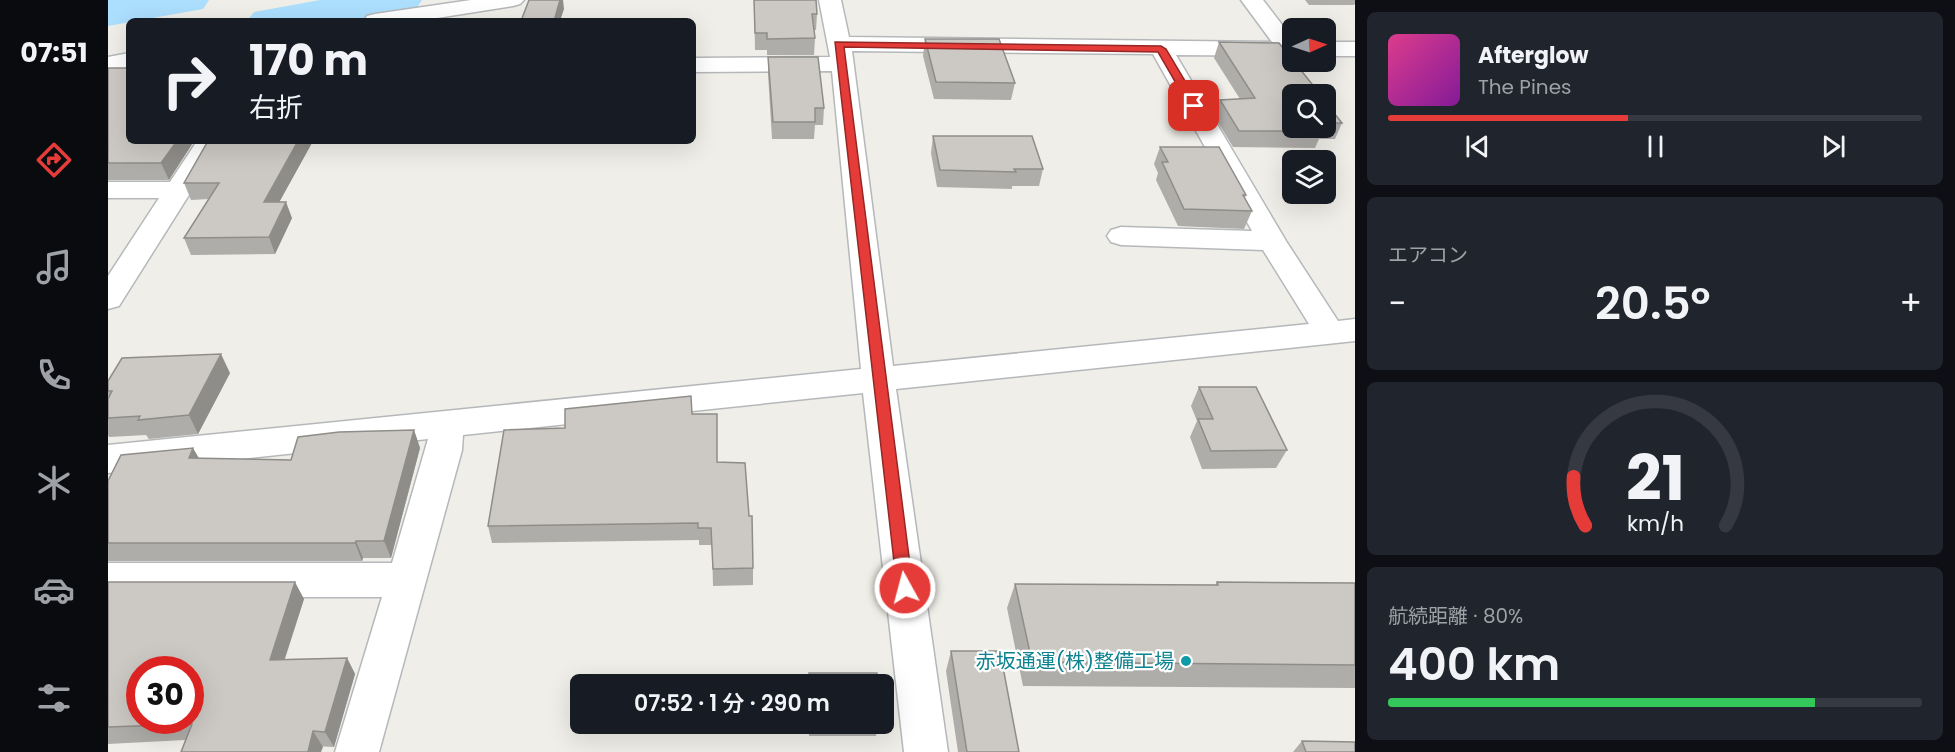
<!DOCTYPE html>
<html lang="ja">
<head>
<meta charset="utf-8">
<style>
	body { margin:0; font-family:Poppins,"Noto Sans JP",sans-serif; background:#20242c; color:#f1f3f6; height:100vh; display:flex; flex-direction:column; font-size:22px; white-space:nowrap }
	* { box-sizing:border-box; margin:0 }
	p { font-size:20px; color:#9ea1a6 }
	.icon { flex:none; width:33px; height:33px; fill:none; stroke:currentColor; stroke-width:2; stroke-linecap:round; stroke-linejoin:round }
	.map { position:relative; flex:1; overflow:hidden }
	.drawer { display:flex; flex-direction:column; gap:12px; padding:12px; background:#0d0f14; width:600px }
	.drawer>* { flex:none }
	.guide { position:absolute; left:18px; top:18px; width:570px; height:126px; border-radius:9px; box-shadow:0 6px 24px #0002; background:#171b24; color:#f1f3f6; overflow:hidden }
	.needle { width:39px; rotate:87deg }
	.fabs { position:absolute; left:1174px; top:18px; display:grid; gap:12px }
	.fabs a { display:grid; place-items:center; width:54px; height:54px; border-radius:9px; background:#171b24; box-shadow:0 6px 24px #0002; font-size:30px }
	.speed { position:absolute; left:18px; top:656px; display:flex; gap:12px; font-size:30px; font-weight:700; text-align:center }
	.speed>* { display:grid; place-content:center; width:78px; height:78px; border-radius:50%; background:#171b24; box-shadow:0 6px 24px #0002; line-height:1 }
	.speed .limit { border:9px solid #d22; background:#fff; color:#111 }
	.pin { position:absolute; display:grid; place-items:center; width:51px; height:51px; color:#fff; margin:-26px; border-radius:12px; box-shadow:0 3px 9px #0006 }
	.me { position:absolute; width:66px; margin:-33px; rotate:353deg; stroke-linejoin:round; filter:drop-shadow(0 0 4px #0008) }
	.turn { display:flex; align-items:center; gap:21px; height:126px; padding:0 24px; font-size:27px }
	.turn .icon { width:78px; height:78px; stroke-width:2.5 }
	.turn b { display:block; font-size:42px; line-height:51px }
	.big { font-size:45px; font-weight:600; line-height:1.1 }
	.drawer .widget { flex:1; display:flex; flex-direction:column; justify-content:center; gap:9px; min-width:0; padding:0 21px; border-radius:9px; background:#20242c }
	.drawer .dial { align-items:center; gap:0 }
	.dial svg { height:156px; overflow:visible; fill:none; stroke:#363941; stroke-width:7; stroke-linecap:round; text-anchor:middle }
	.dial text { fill:#f1f3f6; stroke:none }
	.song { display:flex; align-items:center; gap:18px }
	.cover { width:72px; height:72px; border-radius:9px; background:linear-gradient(135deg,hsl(330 70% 55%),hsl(290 70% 35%)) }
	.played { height:6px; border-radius:3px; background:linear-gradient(90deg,#e53c39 45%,#363941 45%) }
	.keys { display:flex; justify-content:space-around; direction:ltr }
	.heat { display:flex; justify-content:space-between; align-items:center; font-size:33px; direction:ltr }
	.charge { height:9px; border-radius:4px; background:linear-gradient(90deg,#34c759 80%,#363941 0) }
	.trip { position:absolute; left:462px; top:674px; width:324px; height:60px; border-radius:9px; background:#171b24; box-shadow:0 6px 24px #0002; font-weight:600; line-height:60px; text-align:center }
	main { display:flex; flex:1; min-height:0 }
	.tabs { display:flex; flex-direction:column; width:108px; justify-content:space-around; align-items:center; background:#090b0e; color:#9ea1a6 }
	.tabs .icon { width:42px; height:42px }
	.tabs .current { color:#e53c39 }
	.tabs b { font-size:27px; color:#f1f3f6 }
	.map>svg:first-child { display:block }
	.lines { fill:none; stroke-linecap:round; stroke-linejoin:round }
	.river { fill:#acdefd; fill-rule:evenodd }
	.minor-casing { stroke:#b5b8bb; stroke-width:3 }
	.minor { fill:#fff; fill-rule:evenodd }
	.wall { fill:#afada9 }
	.shaded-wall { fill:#8f8d89 }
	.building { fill:#ccc9c4; stroke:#8f8d89; stroke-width:1.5; fill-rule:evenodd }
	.route { fill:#e53c39; stroke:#952725; stroke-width:1.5 }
	.culture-dot { fill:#0f9aa8; stroke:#fff; stroke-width:2 }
	.labels { text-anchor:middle; stroke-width:4.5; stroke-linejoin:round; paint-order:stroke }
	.near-culture-label { font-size:20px; fill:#0d838f; stroke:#fff; text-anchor:end }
</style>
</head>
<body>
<main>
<nav class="tabs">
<b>07:51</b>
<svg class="icon current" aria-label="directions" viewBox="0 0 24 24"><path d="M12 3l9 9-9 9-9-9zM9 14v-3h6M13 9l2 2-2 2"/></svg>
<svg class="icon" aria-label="music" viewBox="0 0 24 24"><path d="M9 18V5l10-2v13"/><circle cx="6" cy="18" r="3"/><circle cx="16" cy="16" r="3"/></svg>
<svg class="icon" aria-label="phone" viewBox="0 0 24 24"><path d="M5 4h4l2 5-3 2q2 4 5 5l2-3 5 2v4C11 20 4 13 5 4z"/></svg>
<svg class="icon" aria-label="climate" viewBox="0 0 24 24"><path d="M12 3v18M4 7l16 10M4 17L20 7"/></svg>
<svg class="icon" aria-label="car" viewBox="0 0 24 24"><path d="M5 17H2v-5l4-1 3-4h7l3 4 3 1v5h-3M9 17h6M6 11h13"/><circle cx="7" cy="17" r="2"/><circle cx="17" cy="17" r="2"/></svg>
<svg class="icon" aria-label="filters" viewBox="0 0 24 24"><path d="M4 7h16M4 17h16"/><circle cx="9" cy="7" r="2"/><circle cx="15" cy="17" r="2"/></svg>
</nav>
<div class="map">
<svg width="1247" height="752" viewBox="0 0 1247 752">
	<rect width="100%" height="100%" fill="#f0eee8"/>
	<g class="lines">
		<path class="river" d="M0,0h101l-6,9 -95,17z
			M212,0h102l-6,9 -66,12h-103l7,-9z"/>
		<defs>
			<path id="minor" d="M363,0h53l-4,4 -7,2 -95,15h-54l3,-5 8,-2z
				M711,0h22l8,37 423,5 -31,-42h22l30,39v17l-117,-1 110,186 52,80 17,-2v22l-459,48 52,363h-44l-41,-359 -400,42 -1,15 -83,302h-44l47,-155h-274v-34h284l36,-124 -320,34v-28l753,-76 -29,-298 -139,1v-14l137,-1zM744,51l301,3 99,177 -131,-4 -10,3 -4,6 4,6 10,3 142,5 46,74 -416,42z
				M1218,42h29v14h-29z
				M21,53v14l-21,4v-14z
				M89,141h26l-104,165 -11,3v-33l51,-78h-51v-16h62z"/>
		</defs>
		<use href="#minor" class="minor-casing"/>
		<use href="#minor" class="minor"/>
	</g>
	<path class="wall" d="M646,0h62l1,14 -1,16h-2l1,8 -1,17h-47v-5h-12z
		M1197,0h50v4l-1,1h-45z
		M817,39l90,44 -4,17 -77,-1 -11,-43z
		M1111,42l74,86h33v-25l16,20 -7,16h-16l-4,9 -82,-1 -19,-31 6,-16 20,-1 -26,-41z
		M660,57l56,51 -1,17h-8l-1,14h-42l-4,-65z
		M0,68l86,73 -25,39h-61z
		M825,136l110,33 -4,17h-27v3l-75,-2 -6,-34z
		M205,141l-34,61 13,16 -17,36 -84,1 -7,-17 25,-39 -18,1 -7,-17z
		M1052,147l86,48 -1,3 7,13 -8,18 -66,-3 -22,-46 2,-7 -4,-9z
		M122,373l-32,61 -49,5 -3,-4 -37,2 -1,-2v-54z
		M1091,387l88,63 -11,18 -74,1 -12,-32 7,-16 -6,-15z
		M584,414l25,48 36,106v17l-40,1 -1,-41h-13v-5l-207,3 -4,-17 77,-98z
		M306,430l6,18 -29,110h-28l-1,3h-254v-80l91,-23 92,2z
		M0,582l196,17 -19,60 62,-1 8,16 -21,73 -149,-7 -77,4z
		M1109,582l138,1v105l-332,-2 -16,-78 8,-24 200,1z
		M843,651l68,101h-61l-12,-81z
		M700,723h71l-3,13h-67z
		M1194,741l53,11h-62z"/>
	<path class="shaded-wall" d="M452,0h3l1,9 -4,12h-6z
		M69,141h17l-25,39 -8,-17z
		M190,141h15l-43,78 -6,-17z
		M178,202l6,16 -17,36 -6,-17z
		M113,354l9,19 -32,61 -9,-19z
		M306,430l6,18 -29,110 -7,-17z
		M85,448l10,17 -14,-7z
		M248,541l7,17 -1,3 -7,-18z
		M187,582l9,17 -25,77 -9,-16z
		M239,658l8,16 -21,73 -9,-15z
		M205,731l10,16 -2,5h-13z"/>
	<path class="building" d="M421,0h31l-6,21h-33z
		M646,0h62l1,14h-5l3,24 -48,1v-6h-12z
		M817,39h74l16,44 -79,-1z
		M1111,42l60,1 41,51h-27v34h26l3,3h-83l-19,-31 35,-2z
		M660,57h50l6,51h-9v14h-42z
		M0,68h21v73h48l-16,22h-53z
		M1218,103l16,20h-16z
		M825,136h99l11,33h-29l2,3 -76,-2z
		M100,141h90l-34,61h22l-17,35 -85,1 35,-55h-35z
		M1052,147h59l27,48h-3l9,16 -68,-2 -22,-47h6z
		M113,354l-32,61 -51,5 2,-4 -32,2v-19l4,-8h-4v-10l14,-23z
		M1091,387h57l31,63 -76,1 -13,-32h15z
		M583,396l1,18h25v48l28,1 4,53h3l1,52 -40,1 -2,-41h-13v-5l-210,3 16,-96 61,-2v-19z
		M306,430l-30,111h-28l-1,2h-247v-62l13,-26 72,-7 -4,10 102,2 7,-23 41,-5z
		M0,582h187l-25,78 77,-2 -22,74 -12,-1 -5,21h-127l11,-28 -84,3zM32,669h50v51h-50z
		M1109,582l138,1v82l-323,-3 -17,-78 203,1z
		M843,651h49l19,101h-52z
		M701,673h68l1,11h-68z
		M1194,741l53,1v10h-49z"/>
	<path class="route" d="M727,42l326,4 5,3 34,57 -9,3 -33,-57 -314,-5 69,541 -2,5 -6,2 -6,-2 -2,-5z"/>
	<circle class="culture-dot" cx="1078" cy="661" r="6"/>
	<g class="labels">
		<g class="near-culture-label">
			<text x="1066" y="668">赤坂通運(株)整備工場</text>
		</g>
	</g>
</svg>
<div class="fabs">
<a><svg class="needle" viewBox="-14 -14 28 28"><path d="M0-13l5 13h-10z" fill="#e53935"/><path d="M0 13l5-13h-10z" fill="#9ea1a6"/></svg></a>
<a><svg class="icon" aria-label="search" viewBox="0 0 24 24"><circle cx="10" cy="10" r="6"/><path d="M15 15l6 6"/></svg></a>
<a><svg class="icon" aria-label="layers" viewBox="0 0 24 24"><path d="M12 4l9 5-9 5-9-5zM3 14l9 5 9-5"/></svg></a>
</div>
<div class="speed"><div class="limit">30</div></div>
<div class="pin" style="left:1086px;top:106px;background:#d93025"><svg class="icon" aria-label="arrive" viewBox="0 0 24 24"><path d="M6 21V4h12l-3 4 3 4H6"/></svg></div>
<svg class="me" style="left:797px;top:588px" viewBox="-20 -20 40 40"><circle r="17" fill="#e53c39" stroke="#fff" stroke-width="3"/><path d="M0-11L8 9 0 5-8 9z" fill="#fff"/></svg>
<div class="trip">07:52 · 1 分 · 290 m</div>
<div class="guide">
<div class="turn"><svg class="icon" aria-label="right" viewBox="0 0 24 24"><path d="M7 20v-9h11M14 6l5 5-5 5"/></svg><div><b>170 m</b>右折</div></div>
</div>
</div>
<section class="drawer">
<div class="widget">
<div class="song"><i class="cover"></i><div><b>Afterglow</b><p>The Pines</p></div></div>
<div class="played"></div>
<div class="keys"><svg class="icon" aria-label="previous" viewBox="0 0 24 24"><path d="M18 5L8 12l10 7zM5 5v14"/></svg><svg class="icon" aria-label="pause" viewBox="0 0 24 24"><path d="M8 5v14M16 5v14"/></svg><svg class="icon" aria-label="next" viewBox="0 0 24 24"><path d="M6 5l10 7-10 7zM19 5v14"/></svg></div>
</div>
<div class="widget"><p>エアコン</p>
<div class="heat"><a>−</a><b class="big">20.5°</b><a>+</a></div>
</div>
<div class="widget dial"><svg viewBox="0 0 100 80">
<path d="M14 69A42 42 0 1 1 86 69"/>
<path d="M14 69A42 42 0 0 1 8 44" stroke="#e53c39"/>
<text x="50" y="56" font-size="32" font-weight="700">21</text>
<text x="50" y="72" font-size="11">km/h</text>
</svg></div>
<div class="widget"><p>航続距離 · 80%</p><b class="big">400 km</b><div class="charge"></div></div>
</section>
</main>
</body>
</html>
